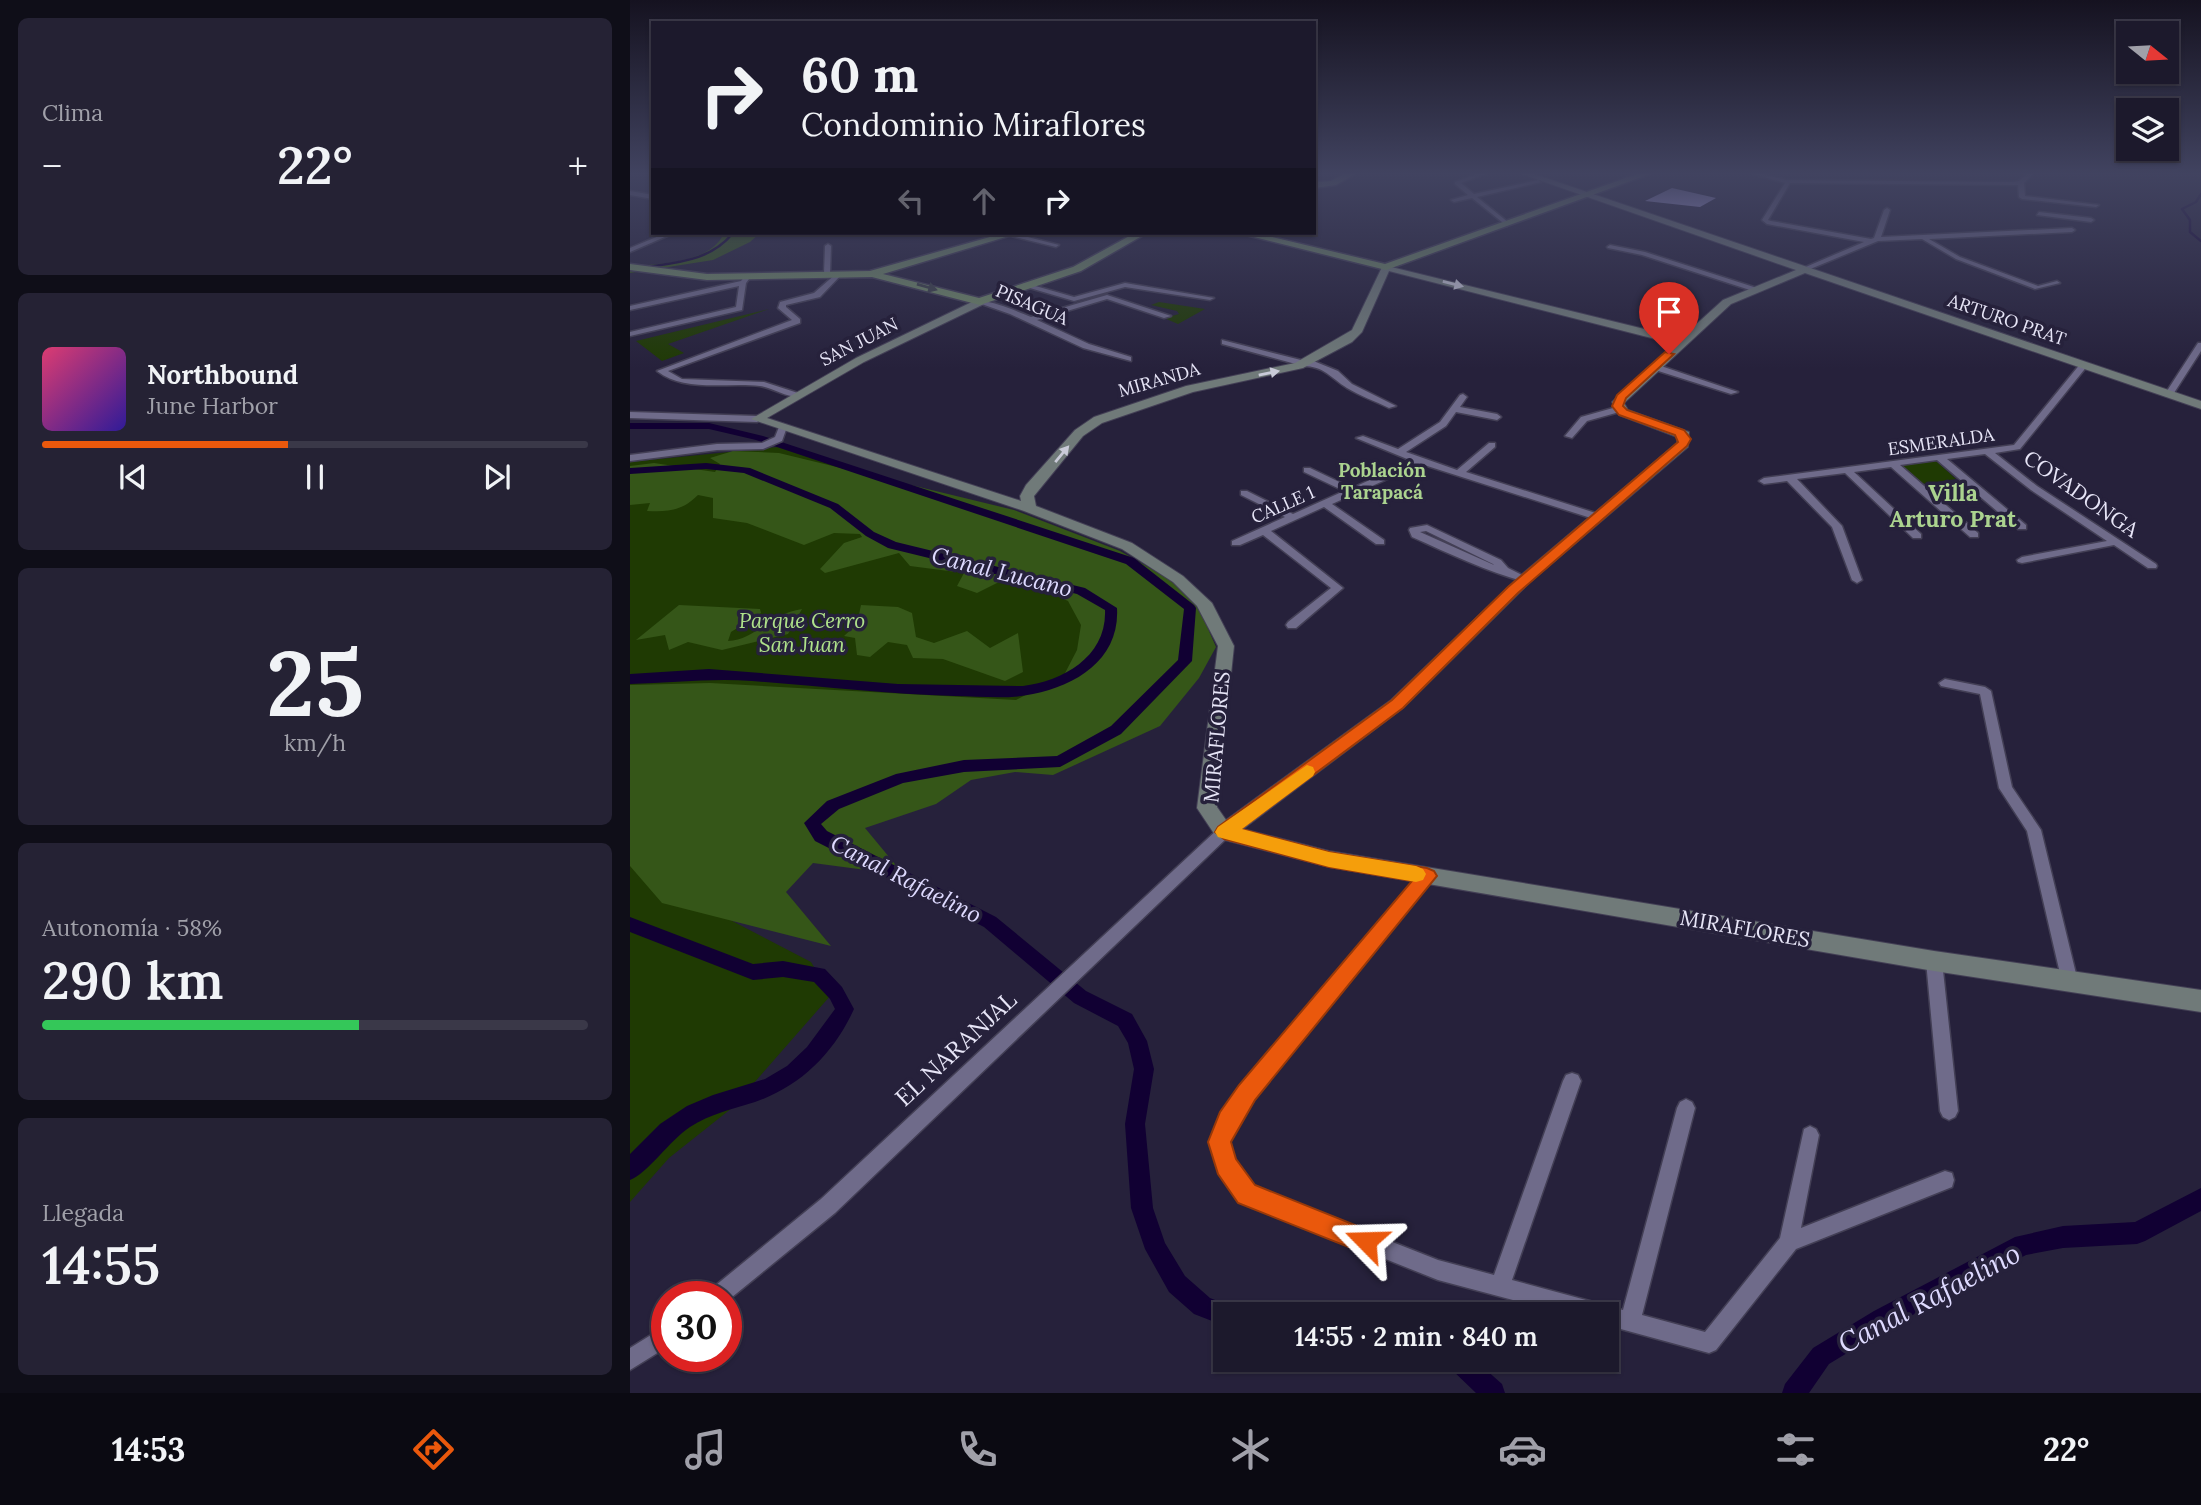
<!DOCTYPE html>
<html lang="es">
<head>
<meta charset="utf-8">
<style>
	body { margin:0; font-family:Lora,serif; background:#252234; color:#f1f3f6; height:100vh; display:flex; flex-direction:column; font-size:26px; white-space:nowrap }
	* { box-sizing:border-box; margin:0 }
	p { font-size:23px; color:#a0a0a9 }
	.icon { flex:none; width:38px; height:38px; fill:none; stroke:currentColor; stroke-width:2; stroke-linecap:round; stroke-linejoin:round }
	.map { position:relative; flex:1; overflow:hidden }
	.drawer { display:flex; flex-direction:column; gap:18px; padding:18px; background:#0f0e18; width:630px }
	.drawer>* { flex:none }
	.guide { position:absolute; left:21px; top:21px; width:665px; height:214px; border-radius:0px; box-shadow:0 2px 5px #0004,0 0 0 2px #3a3848; background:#1c192c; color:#f1f3f6; overflow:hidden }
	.needle { width:46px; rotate:108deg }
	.fabs { position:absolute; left:1486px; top:21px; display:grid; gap:14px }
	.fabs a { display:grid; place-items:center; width:63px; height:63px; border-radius:0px; background:#1c192c; box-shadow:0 2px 5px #0004,0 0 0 2px #3a3848; font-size:35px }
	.speed { position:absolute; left:21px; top:1281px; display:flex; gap:14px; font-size:35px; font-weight:700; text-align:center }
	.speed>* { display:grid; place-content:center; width:91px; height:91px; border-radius:50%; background:#1c192c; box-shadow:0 2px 5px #0004,0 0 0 2px #3a3848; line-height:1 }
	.speed .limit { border:10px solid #d22; background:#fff; color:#111 }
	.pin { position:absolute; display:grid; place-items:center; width:60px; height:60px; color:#fff; margin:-72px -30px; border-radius:50% 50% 50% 0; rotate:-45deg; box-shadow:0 0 7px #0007 }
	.pin .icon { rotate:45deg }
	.me { position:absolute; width:77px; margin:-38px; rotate:292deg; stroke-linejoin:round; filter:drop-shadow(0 0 5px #0008) }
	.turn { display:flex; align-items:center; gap:24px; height:147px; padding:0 35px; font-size:32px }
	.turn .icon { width:91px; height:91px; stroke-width:2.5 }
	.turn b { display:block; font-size:49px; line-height:60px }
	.lanes { display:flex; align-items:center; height:66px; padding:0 35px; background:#0003; justify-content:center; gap:35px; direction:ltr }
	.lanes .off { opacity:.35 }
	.big { font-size:52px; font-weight:600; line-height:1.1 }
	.drawer .tile { flex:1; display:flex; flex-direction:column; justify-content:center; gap:10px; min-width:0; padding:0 24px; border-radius:10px; background:#252234 }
	.drawer .dial { align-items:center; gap:0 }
	.dial b { font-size:91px; line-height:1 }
	.song { display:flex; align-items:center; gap:21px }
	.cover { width:84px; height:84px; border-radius:10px; background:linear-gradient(135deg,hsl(340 70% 55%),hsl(250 70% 35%)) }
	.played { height:7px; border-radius:4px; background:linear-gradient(90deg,#ea580c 45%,#3a3848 45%) }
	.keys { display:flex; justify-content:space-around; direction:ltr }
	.heat { display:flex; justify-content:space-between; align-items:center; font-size:38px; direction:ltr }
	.charge { height:10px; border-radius:5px; background:linear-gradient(90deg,#34c759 58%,#3a3848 0) }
	.trip { position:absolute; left:583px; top:1302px; width:406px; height:70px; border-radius:0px; background:#1c192c; box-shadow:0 2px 5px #0004,0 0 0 2px #3a3848; font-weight:600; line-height:70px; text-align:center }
	.tabs { display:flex; height:112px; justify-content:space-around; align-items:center; background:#0b0a12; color:#a0a0a9 }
	.tabs .icon { width:49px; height:49px }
	.tabs .current { color:#ea580c }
	.tabs b { font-size:32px; color:#f1f3f6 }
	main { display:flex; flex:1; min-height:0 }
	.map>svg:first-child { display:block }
	.green { fill:#1f3a03 }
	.forest { fill:#355618 }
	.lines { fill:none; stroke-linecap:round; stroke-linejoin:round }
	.stream { stroke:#103; stroke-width:2.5 }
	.canal { fill:#103; fill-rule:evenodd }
	.building { fill:#c0b6fb }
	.street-casing { stroke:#433f55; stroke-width:3 }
	.secondary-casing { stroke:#433f55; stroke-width:2 }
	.primary-casing { stroke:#433f55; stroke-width:3 }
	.street { fill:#6f6b8a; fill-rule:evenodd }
	.secondary { fill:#707a79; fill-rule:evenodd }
	.primary { fill:#708867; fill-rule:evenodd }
	.oneway { fill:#c9cad8 }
	.oneway2 { fill:#3c4048 }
	.route { fill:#ea580c; stroke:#983908; stroke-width:2 }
	.slow { fill:#f59e0b }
	.labels { text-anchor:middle; stroke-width:7; stroke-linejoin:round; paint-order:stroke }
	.far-street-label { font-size:18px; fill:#e7e5f7; stroke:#26213b }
	.far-neighbourhood-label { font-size:19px; font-weight:bold; fill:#abd38f; stroke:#26213b }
	.street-label { font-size:21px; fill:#e7e5f7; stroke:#26213b }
	.park-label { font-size:21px; font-style:italic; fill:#afe28a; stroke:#26213b }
	.neighbourhood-label { font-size:23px; font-weight:bold; fill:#abd38f; stroke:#26213b }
	.water-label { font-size:23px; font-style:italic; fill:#dedaff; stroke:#26213b }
	.near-street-label { font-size:24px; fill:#e7e5f7; stroke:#26213b }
	.near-water-label { font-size:28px; font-style:italic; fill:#dedaff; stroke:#26213b }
</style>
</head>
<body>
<main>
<section class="drawer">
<div class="tile"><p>Clima</p>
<div class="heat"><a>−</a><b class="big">22°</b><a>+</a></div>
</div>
<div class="tile">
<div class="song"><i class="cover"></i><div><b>Northbound</b><p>June Harbor</p></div></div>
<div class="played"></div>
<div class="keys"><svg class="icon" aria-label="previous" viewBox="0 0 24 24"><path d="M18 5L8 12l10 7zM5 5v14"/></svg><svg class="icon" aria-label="pause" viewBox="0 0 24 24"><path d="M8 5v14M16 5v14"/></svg><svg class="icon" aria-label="next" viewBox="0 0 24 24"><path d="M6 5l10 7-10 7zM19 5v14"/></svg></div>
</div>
<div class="tile dial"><b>25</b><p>km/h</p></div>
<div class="tile"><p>Autonomía · 58%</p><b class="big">290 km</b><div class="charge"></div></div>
<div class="tile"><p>Llegada</p><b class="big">14:55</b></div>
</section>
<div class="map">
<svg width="1571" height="1393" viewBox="0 0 1571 1393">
	<rect width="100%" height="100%" fill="#26213b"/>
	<path class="green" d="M529,302l46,7 -27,15 -14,-6 15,-4 -2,-3 -26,-6z
		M139,309l-101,35 16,9 -22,8 -26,-20z
		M148,447l352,114 60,47 -226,158 -274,133 121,63 20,33 -99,113 -63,50 -39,44v-740z
		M1306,461l20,18 -35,5 -21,-18z"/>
	<path class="forest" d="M94,233h36l-10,9 -37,18 -83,13v-6c28,-4 81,-3 94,-34z
		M103,451l46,2 235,57 106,41 51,29 27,26 18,41 -17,31 -39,48 -107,49 -38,-3 -44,8 -35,24 -71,24 39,47 -91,-12 -27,29 45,54 -169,-43 -32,-37v-181l80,-2 306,17 48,-25 13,-25 4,-25 -13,-24 -38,-18 -27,-3 -26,13 -20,-7 7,-13 -54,-7 -11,-13 -74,20 -5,-4 24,-26 18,-6 -2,-3 -26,-1 -30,12 -57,-22 -34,-5v-20l-15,-3c-16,16 -30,17 -51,16l3,-8 -20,2v-39l24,-3 61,9 5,-8 -10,-6z
		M49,605l81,4 1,4 -30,19 -3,9c27,-1 41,-27 74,-32l-14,25 -66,16 -34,-8 -19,8 -4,-15 -29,5z
		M231,605l37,2 14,6 4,24 18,6 33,-12 23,17 28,-15 5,39 -18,9 -62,-22 -30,-1 -6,-13 -19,-3 -18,15 -13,-2 -2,-17 -11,-2 13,-12z"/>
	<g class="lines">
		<path class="stream" d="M1571,194l-5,8 -14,7 8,11v12l11,9
			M18,267c32,-5 63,-7 85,-34"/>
		<path class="canal" d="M0,423h79l54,13 371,122 60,47 2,3 -4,53 -71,73 -61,33 -96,5 -61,11 -64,26 -18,15 6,7 169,86 90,74 46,23 15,27 7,28 -9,55 8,84 12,35 20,33 25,22 23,9 3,7h-11v12l-31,-12 -25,-22 -24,-43 -14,-41 -6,-84 9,-55 -6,-26 -10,-17 -44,-23 -90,-76 -169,-86 -11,-18 23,-22 69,-27 68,-14 93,-4 54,-30 67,-66 6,-51 -58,-45 -370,-124 -47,-11h-79z
			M76,463l44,5 88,36 36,28 22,10 189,46 32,20c3,50 -39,77 -84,86 -26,6 -53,2 -79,2 -68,-2 -135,-10 -202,-15 -41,-3 -81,2 -122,3v-10l79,-5 189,15 125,2c41,-5 84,-30 82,-76l-28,-16 -189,-46 -22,-12 -36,-28 -86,-35 -38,-4 -76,5v-6z
			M0,917l123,47 30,-3 42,8 17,18 12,22c-20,44 -53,77 -99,93 -22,7 -45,12 -65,25 -20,13 -43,47 -60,53v-26l30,-30 27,-18 26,-11 52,-16 22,-13 20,-19 28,-38 -5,-10 -16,-17 -31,-5 -30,3 -123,-48z
			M1571,1188v23l-56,30 -8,3 -74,4 -37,7 -136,72 -61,37 -20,29h-27l3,-9 28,-36 61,-37 141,-74 48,-11 72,-4z
			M816,1360h29l27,24 3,9h-29l-26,-25z"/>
	</g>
	<path class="building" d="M1042,188l44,10 -16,9 -55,-6z"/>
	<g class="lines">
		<defs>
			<path id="street" d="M846,174h9l-24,9 13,11 64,-14 3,2 -64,15 32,26 -2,3 -35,-28 -18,4 -3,-2 17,-5 -13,-11v-2z
				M1123,174h10l23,6 227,2 6,-1 8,-7h6l-9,9 1,13 74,9 -3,2 -74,-8 -3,-2 -1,-12 -228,-2 -22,37 3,1 100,18 3,-1 10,-28 3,-2 3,2 -9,27 191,-9 3,2 -3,2 -143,7 31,18 78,29 19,-5 3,2 -25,6 -79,-30 -34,-20 -44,2 -75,31 -2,-1v-2l63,-27 -97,-18 -5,-4 23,-37z
				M0,191l23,4v4l-23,-4z
				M1409,212l52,6 3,2 -3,2 -54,-7z
				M36,233h8l-44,19v-4z
				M377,233h5l47,12 -3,2 -49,-12z
				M198,244l3,2 -1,28 -3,2 -3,-2 1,-28z
				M980,245l35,7 115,37 -7,2 -111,-36 -34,-7 -1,-1z
				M207,273l5,1 -22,23 -34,8v2l14,12v4l-132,48 14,8 82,3 34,11v4c-13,0 -25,-9 -38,-11 -33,-4 -75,7 -103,-15l135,-51 -14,-12 2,-6 34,-9z
				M117,274l5,1 -6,8 -4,27 -112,26v-4l106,-25 3,-21 -109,24v-4l111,-25z
				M395,283l49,14 51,-14 89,15 -4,2 -85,-13 -51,14 -51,-15v-2z
				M477,295l64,21 -7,2 -57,-19 -70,21 52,24 42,13v4l-48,-13 -73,-34 -34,-12c12,-4 42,10 55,15z
				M592,340l83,21 6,-1 27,11 14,13 44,22 -7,2c-14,-7 -29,-12 -42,-20 -16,-10 -23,-22 -44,-22l-81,-22z
				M1568,343h3v8l-29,45h-6l-1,-2z
				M1451,363l7,2 -68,84 -25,4 42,33 119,78 1,2 -1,2h-8l-34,-23 -92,18 -4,-1 -1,-2 5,-3 85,-16 -76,-51 -46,-36 -38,5 79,66v4h-8l-81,-69 -37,5 78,68v4h-8l-79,-70 -37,5 67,62v4h-8l-68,-65 -48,6 45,47 20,54 -5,3 -5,-3 -20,-53 -45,-46 -23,3 -5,-3 5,-3 250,-33z
				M1022,365h6l80,27 -7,2 -79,-25z
				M833,394l4,3 -7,10 37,7 4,3 -4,3 -41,-8 -10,14 -40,26 51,18 32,-27h6v4l-29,25 136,43v4h-8l-173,-55 -89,40 52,36v4h-8l-52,-37 -53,24 72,57 -47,40h-8l-2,-3 2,-3 43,-34 -68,-53 -23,10h-8v-4l53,-24 -44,-22v-4h6l46,23 51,-23 -40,-19v-4h6l42,20 60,-27 -56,-23 7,-2 35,13 42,-27 20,-27z
				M990,406l4,3 -1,2 -36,10 -15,17 -7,-2 16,-19z
				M0,412l127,4 4,3 -4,3 -127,-4z
				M153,424l4,3 -5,14 -19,8 -46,1 -87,11v-6l87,-11 45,-1 13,-6 4,-10z
				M797,525l74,35 7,8 22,11 -5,3c-39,-11 -75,-28 -113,-45l-3,-7 1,-2zM796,531l67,33 1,1 -74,-33z
				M1315,679l40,8 6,4 21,96 29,43 37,152 -2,5 -6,2 -6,-2 -2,-5 -35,-151 -28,-43 -19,-94 -39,-8 -2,-3z
				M594,826l5,2 2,4 -2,4 -394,377 -109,89v-5h-19l3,-7 111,-91 398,-371z
				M797,870l5,2 2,4 -2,4 -179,219 -18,27 -7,16 6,18 19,27 185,73 56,15 69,-194 3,-6 6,-2 6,2 3,6 -69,199 111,30 54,-202 3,-6 6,-3 6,3 3,6 -53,207 63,17 75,-94 24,-109 6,-3 6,3 3,6 -18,93 144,-57 7,2 2,7 -2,7 -156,62 -80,101 -7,3 -103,-28v-11h-40l-128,-34 -198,-79 -19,-30 -11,-29 13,-28 18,-27 181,-215z
				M1304,954l6,2 2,5 16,150 -3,6 -6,3 -6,-3 -3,-6 -14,-150 2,-5z
				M37,1325v22l-37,23v-22z"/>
			<path id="secondary" d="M892,174h12l667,227v8l-396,-136 -74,31 -107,99 4,7 61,22 -1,15 -158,135 -127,126 -160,121 86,22 605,100 267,39v22l-267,-41 -605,-104 -112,-29 -20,-30 21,-162 -21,-40 -24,-24 -51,-33 -98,-38 -273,-92 105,-61 120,-58h8v4l-120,58 -97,56 254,83 -1,-5 6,-11 49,-55 19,-13 92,-31 109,-23 57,-33 31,-65 298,73 42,-38 73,-30zM759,271l286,73 -63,58 7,13 58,22v6l-157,133 -129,124 -165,120 -9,-13 17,-161 -22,-43 -29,-27 -51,-33 -96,-37 -2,-10 49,-60 19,-13 91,-31 110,-24 49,-26 10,-10z"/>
			<path id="primary" d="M714,174h11l-19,11 -22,3v-6l17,-1z
				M1007,174h13l-264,96 -148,-37h17l130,31z
				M374,233h15l-136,41 96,24 94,-31 62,-34h12l-66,38 -101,34 -108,-28 -165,3 -77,-10v-6l77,10 163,-3z"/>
		</defs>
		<use href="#street" class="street-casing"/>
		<use href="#secondary" class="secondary-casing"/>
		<use href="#primary" class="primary-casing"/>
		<use href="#street" class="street"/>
		<use href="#secondary" class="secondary"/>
		<use href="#primary" class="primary"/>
	</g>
	<defs><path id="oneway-solid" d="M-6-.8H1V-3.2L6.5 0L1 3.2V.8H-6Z" transform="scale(1.75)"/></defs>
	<g class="oneway">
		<use href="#oneway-solid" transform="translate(823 284) rotate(14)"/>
		<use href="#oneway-solid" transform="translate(639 373) rotate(-12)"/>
		<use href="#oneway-solid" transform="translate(432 454) rotate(-50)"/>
	</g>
	<use class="oneway2" href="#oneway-solid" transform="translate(297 287) rotate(16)"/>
	<linearGradient id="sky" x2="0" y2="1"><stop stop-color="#151220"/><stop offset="0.47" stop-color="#414360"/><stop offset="1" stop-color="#414360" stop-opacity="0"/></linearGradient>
	<rect width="1571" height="369" fill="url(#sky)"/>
	<path class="route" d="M1035,352l9,2 -48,44 -3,8 4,4 57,20 7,9 -4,7 -169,147 -115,115 -162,121 88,23 98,16 7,3 3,5 -182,224 -24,42 5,17 19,26 120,48 4,8 -4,9 -9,4 -128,-51 -20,-29 -10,-32 12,-30 19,-27 173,-204 -83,-14 -105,-28 -9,-7 3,-5 174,-127 116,-113 170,-145 -3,-7 -56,-20 -7,-9 5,-11z"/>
	<path class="slow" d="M677,765l6,2 2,5 -2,4 -71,53 87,23 87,14 7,3 3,5 -3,6 -7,2 -87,-15 -111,-30 -3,-5 3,-5z"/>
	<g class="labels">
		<g class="far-street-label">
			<text transform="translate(402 305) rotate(23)" y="6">PISAGUA</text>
			<text transform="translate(1377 320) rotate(19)" y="6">ARTURO PRAT</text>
			<text transform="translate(229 342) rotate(-27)" y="6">SAN JUAN</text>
			<text transform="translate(529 380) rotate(-16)" y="6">MIRANDA</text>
			<text transform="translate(1311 442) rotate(-8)" y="6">ESMERALDA</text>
			<text transform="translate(653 505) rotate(-24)" y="6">CALLE 1</text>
		</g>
		<g class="far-neighbourhood-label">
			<text x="752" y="477">Población<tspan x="752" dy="22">Tarapacá</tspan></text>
		</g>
		<g class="street-label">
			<text transform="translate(1451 494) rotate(35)" y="7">COVADONGA</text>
			<text transform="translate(587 737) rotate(-85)" y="7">MIRAFLORES</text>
			<text transform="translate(1115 929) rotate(10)" y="7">MIRAFLORES</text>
		</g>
		<g class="park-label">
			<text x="172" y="628">Parque Cerro<tspan x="172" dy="24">San Juan</tspan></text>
		</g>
		<g class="neighbourhood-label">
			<text x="1323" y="501">Villa<tspan x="1323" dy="26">Arturo Prat</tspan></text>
		</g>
		<g class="water-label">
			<text transform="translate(372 572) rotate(14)" y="8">Canal Lucano</text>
			<text transform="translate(276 879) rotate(27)" y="8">Canal Rafaelino</text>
		</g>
		<g class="near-street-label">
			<text transform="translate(326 1049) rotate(-43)" y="8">EL NARANJAL</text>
		</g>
		<g class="near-water-label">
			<text transform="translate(1299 1298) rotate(-28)" y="10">Canal Rafaelino</text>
		</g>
	</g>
</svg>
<div class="fabs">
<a><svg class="needle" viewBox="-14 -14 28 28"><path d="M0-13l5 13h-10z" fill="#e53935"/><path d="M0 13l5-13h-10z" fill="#a0a0a9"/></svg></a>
<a><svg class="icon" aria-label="layers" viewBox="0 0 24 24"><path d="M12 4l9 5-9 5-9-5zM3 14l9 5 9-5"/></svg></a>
</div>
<div class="speed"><div class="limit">30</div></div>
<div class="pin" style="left:1039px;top:354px;background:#d93025"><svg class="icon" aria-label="arrive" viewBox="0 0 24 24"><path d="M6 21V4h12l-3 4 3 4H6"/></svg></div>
<svg class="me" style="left:736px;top:1241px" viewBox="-20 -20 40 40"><path d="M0-17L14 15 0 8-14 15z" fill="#ea580c" stroke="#fff" stroke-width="4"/></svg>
<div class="trip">14:55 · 2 min · 840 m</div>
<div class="guide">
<div class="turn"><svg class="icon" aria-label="right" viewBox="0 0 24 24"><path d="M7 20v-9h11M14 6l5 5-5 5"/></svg><div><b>60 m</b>Condominio Miraflores</div></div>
<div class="lanes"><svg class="icon off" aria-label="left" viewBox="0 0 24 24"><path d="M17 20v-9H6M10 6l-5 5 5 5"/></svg><svg class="icon off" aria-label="ahead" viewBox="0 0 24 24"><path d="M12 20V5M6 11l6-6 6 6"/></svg><svg class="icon" aria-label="right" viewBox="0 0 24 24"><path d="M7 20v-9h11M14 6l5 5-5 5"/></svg></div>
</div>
</div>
</main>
<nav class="tabs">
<b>14:53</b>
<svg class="icon current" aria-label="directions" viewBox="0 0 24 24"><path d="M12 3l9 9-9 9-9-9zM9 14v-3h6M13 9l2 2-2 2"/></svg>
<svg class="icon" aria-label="music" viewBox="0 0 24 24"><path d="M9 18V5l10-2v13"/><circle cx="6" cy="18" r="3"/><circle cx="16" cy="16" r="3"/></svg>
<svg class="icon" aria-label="phone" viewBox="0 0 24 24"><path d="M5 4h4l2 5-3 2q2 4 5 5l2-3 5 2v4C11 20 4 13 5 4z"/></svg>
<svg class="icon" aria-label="climate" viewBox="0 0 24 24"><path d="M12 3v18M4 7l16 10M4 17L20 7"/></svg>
<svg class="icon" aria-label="car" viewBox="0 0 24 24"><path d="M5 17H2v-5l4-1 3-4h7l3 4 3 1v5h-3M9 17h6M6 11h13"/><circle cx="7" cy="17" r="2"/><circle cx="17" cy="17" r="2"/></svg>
<svg class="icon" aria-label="filters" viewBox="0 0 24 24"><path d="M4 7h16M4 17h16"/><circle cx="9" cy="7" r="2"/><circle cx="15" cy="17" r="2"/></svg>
<b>22°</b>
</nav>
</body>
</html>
